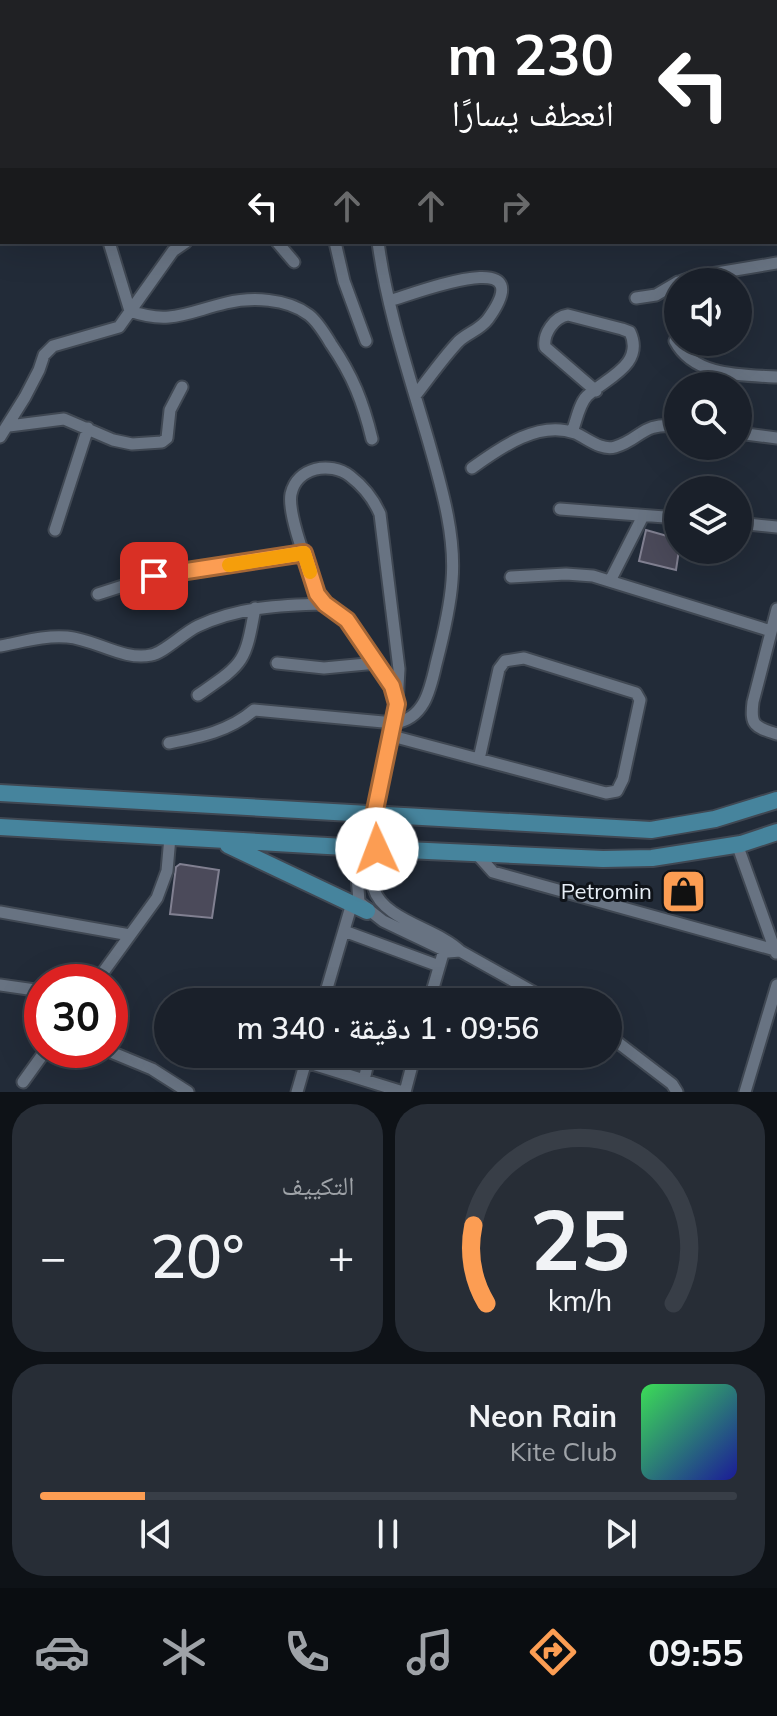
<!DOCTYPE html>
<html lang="ar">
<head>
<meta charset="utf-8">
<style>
	body { margin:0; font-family:Mulish,"Noto Naskh Arabic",sans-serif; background:#272d36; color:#f1f3f6; direction:rtl; height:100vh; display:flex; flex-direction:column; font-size:30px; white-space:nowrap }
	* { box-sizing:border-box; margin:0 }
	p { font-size:26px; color:#9fa3a8 }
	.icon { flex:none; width:44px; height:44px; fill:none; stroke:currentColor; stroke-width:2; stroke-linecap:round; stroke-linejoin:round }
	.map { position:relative; height:1092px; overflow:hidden; direction:ltr }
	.drawer { display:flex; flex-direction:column; gap:12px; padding:12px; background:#0e1217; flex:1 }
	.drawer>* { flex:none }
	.top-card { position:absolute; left:0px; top:0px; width:778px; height:244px; box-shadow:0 8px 32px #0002,0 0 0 2px #383e47; direction:rtl; background:#202124; color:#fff; overflow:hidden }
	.tools { position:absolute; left:664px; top:268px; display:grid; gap:16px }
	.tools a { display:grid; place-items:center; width:88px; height:88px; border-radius:50%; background:#1a202a; box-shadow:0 8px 32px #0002,0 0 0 2px #383e47; font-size:40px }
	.speed { position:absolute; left:24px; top:964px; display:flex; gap:16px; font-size:40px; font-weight:700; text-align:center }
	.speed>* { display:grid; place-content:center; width:104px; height:104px; border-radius:50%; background:#1a202a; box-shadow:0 8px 32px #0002,0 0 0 2px #383e47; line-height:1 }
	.speed .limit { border:12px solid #d22; background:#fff; color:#111 }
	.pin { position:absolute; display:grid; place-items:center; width:68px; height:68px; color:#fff; margin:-34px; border-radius:16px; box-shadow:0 4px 12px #0006 }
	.me { position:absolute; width:88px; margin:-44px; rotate:358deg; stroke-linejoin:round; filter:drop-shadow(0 0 6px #0008) }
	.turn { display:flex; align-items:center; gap:28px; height:168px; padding:0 32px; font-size:36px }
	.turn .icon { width:104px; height:104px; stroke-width:2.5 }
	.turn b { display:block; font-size:56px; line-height:68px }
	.lanes { display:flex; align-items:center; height:76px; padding:0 32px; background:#0003; justify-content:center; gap:40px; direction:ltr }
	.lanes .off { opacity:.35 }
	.big { font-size:60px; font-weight:600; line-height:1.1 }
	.drawer .tile { flex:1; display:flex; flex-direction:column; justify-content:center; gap:12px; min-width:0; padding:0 28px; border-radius:32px; background:#272d36 }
	.drawer .dial { align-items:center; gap:0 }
	.dial svg { height:208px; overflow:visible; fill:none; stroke:#383e47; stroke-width:7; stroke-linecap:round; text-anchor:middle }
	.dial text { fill:#f1f3f6; stroke:none }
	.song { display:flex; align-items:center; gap:24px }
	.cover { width:96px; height:96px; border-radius:12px; background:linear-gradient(135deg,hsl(130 70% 55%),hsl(240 70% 35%)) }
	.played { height:8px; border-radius:4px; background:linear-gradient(90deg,#fc9d53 15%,#383e47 15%) }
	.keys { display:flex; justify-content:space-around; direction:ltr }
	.heat { display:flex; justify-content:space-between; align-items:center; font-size:44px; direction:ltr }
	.drawer .tiles { flex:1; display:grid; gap:12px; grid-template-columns:1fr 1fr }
	.tile:last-child { grid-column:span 2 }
	.trip { position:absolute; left:154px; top:988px; width:468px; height:80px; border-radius:40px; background:#1a202a; box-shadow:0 8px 32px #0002,0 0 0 2px #383e47; font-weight:600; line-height:80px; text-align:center; direction:rtl }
	.menu { display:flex; height:128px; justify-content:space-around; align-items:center; background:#0a0d11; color:#9fa3a8 }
	.menu .icon { width:56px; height:56px }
	.menu .on { color:#fc9d53 }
	.menu b { font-size:36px; color:#f1f3f6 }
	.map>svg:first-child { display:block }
	.building { fill:#4b4a5a; stroke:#818091; stroke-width:2 }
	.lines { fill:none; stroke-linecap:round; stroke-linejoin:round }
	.minor-casing { stroke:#404853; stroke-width:15 }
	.primary-casing { stroke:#404853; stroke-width:20 }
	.minor { stroke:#687382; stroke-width:11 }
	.primary { stroke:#46849d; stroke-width:16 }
	.route-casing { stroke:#a46636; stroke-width:20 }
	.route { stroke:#fc9d53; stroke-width:14 }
	.slow { stroke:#f59e0b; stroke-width:14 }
	.labels { text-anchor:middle; stroke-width:6; stroke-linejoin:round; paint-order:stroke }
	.poi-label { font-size:22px; fill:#e7eef6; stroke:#0f1319; text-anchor:end }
</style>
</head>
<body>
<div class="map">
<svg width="777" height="1092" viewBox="0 0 777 1092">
	<rect width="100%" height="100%" fill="#222b38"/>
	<path class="building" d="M646,530l32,9 1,11 -3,20 -37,-9z
		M180,864l39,6 -7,48 -42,-4 6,-47z"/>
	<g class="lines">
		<defs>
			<path id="minor" d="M146,0l1,2
				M80,2l3,-2
				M0,44l2,-1
				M0,102l2,5
				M109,242l21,69c40,14 58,1 96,-8 25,-6 61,-5 83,12 9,7 16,19 22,29 22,32 32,58 41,95
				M277,242l17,20
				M335,242l9,39 22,60
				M679,282l14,-5 84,-14
				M636,298l20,-3 22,-13
				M389,301c28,-8 154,-58 99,18 -8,11 -21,14 -30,23 -15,16 -29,36 -43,54
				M678,334l-3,7c19,36 67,34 102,36
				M9,426l55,-7 49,21 19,4 30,-2 5,-4 3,-28 12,-23
				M572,432c4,-10 7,-28 15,-36 19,-18 58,-31 43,-64l-8,-3 -54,-14c-14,2 -25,19 -23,32l51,44
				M738,433l39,5
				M0,437l25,-40 14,-27 5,-15 9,-9 66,-19 54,-76 13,-9
				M472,468c28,-20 66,-48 103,-35 12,5 26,18 40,14 27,-8 26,-25 63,-21
				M560,509l118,9
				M738,523l39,4
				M55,530l33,-102
				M511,577l55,-3 27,2 178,55
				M610,581l33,-65
				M98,594l56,-18 150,-23
				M777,609l-24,93c-3,24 2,25 24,32
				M0,646c22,-4 45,-11 67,-9 28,2 56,24 84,18 13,-2 32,-22 47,-29 40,-19 83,-21 127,-22
				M277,663l47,5 53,-5
				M198,695c46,-32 47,-31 57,-87
				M397,704l2,-35 -19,-155c-6,-14 -17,-28 -30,-38 -20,-15 -53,-9 -59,18 -4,21 19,77 26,100l8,10 22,16 45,66 5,18 -23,111 -12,33 -5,27 2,27 24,19 65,31 12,-1
				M392,736l214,57 11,-2 6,-12 17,-79 -4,-7 -112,-35 -19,3 -6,8 -20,90
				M169,743c31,-6 61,-12 85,-33l140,13c30,-4 36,-32 42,-59 7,-27 14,-55 16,-83 4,-46 -11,-95 -23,-138 -19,-66 -42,-133 -51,-201
				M375,819c1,11 3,22 2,32 -1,13 -6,25 -3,38 9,31 64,40 86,62l91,51
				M737,844l39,109
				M476,853l17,19 282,78
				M0,912l130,23
				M344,931l95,35
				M96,982l61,-84 10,-27 3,-34
				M0,985l42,6
				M323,1002l29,-99
				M429,1002l15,-52
				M608,1035l64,49 5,8
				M106,1050l46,19 36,23
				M306,1062l97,30
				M364,1080l6,-26
				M23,1082l23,-32
				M297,1092l11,-38
				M405,1092l10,-38
				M745,1092l32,-107"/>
			<path id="primary" d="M0,793l651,37 64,-11 62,-19
				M0,827l362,21 241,11 49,-1 89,-14 36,-12
				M228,845l139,66"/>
		</defs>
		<use href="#minor" class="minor-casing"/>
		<use href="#primary" class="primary-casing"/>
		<use href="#minor" class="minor"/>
		<use href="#primary" class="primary"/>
	</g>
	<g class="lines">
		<defs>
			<path id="route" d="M154,576l150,-23 13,41 8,10 22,16 45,66 5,18 -23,111 3,34"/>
		</defs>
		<use href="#route" class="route-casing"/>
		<use href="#route" class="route"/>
		<path class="slow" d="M229,565l75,-12 6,19"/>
	</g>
	<defs>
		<symbol id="shop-square" viewBox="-11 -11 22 22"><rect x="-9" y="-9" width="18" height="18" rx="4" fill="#fc9d53" stroke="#0f1319"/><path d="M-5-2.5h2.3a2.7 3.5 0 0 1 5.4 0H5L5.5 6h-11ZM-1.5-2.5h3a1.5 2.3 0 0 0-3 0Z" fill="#111"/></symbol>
	</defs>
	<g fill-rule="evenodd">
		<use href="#shop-square" x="658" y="866" width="51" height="51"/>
	</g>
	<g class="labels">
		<g class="poi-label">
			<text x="652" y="899">Petromin</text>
		</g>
	</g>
</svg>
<div class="tools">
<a><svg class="icon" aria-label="sound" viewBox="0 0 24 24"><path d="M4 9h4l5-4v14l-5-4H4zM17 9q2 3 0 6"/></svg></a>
<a><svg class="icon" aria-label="search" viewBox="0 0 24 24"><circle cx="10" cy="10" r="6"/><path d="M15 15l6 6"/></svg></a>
<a><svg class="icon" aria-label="layers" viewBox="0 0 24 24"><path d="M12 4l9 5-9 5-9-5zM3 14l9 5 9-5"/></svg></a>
</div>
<div class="speed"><div class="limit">30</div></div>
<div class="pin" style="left:154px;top:576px;background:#d93025"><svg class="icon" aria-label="arrive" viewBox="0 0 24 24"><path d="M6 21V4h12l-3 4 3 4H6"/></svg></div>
<svg class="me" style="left:377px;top:849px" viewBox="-20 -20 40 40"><circle r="19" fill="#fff"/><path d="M0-13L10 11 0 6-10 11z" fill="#fc9d53"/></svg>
<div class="trip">09:56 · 1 دقيقة · 340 m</div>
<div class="top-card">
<div class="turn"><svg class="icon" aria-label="left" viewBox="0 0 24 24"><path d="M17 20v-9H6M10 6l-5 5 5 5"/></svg><div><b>230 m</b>انعطف يسارًا</div></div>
<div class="lanes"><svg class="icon" aria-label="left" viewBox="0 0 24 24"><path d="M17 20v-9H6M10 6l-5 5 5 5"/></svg><svg class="icon off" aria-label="ahead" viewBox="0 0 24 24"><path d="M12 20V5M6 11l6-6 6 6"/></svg><svg class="icon off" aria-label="ahead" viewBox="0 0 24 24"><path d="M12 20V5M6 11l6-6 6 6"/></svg><svg class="icon off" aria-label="right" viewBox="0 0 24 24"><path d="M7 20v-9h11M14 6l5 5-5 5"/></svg></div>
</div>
</div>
<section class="drawer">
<div class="tiles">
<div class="tile dial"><svg viewBox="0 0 100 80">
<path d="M14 69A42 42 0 1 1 86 69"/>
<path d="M14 69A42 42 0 0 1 9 39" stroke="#fc9d53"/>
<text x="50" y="56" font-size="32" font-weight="700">25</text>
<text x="50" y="72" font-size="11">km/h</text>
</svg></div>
<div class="tile"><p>التكييف</p>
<div class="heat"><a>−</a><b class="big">20°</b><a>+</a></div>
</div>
<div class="tile">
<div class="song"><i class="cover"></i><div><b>Neon Rain</b><p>Kite Club</p></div></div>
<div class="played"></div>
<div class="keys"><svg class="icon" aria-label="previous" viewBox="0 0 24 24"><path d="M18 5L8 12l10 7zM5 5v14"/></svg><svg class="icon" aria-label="pause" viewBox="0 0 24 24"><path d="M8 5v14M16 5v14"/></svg><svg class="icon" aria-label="next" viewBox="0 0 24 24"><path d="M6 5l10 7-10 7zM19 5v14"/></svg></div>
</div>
</div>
</section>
<nav class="menu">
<b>09:55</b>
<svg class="icon on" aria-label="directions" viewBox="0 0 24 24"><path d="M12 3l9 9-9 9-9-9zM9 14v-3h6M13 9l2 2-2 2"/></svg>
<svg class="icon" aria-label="music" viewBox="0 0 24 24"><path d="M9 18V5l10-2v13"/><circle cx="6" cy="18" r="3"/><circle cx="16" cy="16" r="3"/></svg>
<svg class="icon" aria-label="phone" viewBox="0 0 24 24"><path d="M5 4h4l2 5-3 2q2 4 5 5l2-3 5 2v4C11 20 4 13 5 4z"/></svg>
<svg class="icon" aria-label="climate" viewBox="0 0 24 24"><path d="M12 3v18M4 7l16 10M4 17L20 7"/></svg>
<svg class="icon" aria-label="car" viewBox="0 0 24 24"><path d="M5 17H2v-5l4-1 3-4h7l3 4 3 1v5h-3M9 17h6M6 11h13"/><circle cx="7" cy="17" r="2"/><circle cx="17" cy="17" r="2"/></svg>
</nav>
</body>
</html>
